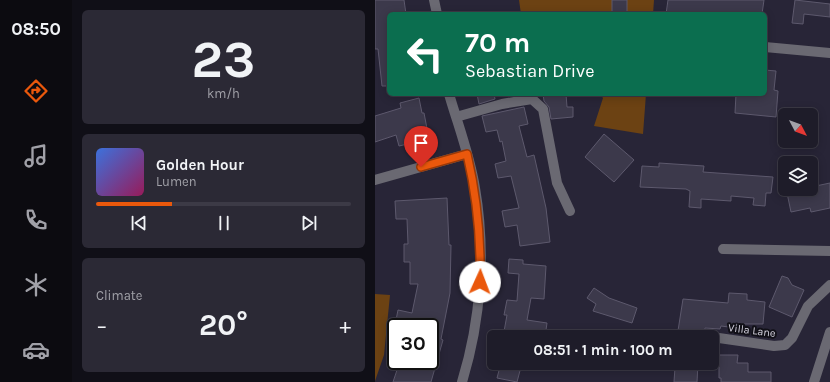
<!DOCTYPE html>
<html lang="en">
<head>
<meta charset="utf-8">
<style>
	body { margin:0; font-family:Karla,sans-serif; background:#2b2935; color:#f1f3f6; height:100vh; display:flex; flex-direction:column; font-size:15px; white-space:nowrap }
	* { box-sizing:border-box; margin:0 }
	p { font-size:13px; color:#a1a1a8 }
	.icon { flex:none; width:22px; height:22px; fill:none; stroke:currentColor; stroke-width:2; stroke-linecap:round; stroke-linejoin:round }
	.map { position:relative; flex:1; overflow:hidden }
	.side { display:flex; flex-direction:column; gap:10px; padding:10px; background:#100f17; width:303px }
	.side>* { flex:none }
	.hud { position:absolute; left:12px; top:12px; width:380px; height:84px; border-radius:6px; box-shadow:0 2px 10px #0003,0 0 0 1px #3c3a46; background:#0b6e4f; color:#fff; overflow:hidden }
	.needle { width:26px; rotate:131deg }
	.tools { position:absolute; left:403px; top:108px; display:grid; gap:8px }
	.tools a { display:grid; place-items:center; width:40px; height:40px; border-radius:6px; background:#1e1c29; box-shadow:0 2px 10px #0003,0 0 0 1px #3c3a46; font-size:20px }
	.speed { position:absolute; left:12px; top:318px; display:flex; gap:8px; font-size:20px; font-weight:700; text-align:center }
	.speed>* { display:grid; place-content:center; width:52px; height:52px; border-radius:50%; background:#1e1c29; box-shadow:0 2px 10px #0003,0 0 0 1px #3c3a46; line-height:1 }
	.speed .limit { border:2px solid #111; border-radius:6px; background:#fff; color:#111 }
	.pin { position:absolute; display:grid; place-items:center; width:34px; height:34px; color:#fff; margin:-41px -17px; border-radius:50% 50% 50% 0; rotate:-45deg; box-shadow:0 0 4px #0007 }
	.pin .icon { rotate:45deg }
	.me { position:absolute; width:44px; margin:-22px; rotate:2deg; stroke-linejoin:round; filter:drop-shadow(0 0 3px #0008) }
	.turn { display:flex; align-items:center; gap:14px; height:84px; padding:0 12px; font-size:18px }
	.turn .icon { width:52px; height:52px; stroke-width:2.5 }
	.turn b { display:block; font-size:28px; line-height:34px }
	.big { font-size:30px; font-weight:700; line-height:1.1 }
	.side .widget { flex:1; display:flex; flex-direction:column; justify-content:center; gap:6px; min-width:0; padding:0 14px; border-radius:6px; background:#2b2935 }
	.side .dial { align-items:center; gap:0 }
	.dial b { font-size:52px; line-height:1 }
	.song { display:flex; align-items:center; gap:12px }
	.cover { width:48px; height:48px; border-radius:6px; background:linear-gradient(135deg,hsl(220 70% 55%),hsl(330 70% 35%)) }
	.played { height:4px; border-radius:2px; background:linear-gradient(90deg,#ea580c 30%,#3c3a46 30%) }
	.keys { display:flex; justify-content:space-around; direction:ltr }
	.heat { display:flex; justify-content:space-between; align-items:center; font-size:22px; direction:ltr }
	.trip { position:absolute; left:112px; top:330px; width:232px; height:40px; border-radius:6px; background:#1e1c29; box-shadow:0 2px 10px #0003,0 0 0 1px #3c3a46; font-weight:700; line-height:40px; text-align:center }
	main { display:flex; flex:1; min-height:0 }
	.tabs { display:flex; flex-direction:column; width:72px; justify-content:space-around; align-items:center; background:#0c0b10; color:#a1a1a8 }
	.tabs .icon { width:28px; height:28px }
	.tabs .on { color:#ea580c }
	.tabs b { font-size:18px; color:#f1f3f6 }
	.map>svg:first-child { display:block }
	.green { fill:#6c4213 }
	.building { fill:#3c394b; stroke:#5d596d }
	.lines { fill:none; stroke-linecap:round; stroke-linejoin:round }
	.minor { stroke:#6a6972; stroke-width:10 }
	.route-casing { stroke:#983908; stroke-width:10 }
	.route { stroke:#ea580c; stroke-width:7 }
	.labels { text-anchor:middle; stroke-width:4; stroke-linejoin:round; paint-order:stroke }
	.street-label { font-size:11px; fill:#d4d2de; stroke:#111017 }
</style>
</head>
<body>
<main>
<nav class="tabs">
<b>08:50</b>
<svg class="icon on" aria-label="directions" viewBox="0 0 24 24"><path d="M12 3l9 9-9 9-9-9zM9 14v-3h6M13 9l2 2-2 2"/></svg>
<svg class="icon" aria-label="music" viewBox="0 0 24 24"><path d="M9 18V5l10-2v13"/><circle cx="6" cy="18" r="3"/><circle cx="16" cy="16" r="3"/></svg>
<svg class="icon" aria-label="phone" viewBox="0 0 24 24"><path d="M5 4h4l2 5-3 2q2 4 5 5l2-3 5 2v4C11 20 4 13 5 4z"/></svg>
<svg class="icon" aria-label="climate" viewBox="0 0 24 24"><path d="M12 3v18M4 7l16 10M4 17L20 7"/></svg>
<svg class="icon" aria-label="car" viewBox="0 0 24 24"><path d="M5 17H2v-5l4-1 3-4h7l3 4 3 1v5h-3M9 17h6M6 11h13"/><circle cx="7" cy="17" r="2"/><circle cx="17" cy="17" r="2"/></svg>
</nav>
<section class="side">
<div class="widget dial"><b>23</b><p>km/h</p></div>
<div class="widget">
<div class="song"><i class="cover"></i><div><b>Golden Hour</b><p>Lumen</p></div></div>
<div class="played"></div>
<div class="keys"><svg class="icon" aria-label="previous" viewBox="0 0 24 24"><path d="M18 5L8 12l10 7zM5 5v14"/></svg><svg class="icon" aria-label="pause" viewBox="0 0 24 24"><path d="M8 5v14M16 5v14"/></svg><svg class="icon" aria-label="next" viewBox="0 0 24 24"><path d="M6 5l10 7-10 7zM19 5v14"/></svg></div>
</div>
<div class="widget"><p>Climate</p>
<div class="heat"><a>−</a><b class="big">20°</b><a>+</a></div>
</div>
</section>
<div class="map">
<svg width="455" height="382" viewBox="0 0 455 382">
	<rect width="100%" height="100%" fill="#282537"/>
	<path class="green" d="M144,0h135l-1,14h-132z
		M225,94h46l-3,40 -49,-8 9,-28z
		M0,294l15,1 -6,60 -9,26z"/>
	<path class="building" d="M0,0h29l2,14h-17v72h-7l-4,-37h-3z
		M237,0h15v12h-15z
		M293,0h96l-2,14h-96z
		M420,0l35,4v13l-26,-3 -1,10 -11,-1z
		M390,70l11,1 -2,19 4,1 -2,26 -41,-4 1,-19h29z
		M102,94h17l1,5 -16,5z
		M168,94h23l1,13h6v10l-22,2 -2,-12 -5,-6z
		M44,98l3,15h2l5,26 -30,7 -3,-11 -21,7v-26l26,-8 -1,-5z
		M149,107l4,17 -9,2 8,31 7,-2 12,53 4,34 -30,4 -3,-21 -12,2 -3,-16 17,-3 -8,-32 -13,2 -3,-14 11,-3 -4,-20 -2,1 -3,-12 -11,2 -4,-16z
		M229,134l30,26 -20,22 -29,-25z
		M284,163l45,3 -1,6 70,5 -2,16h-5l-1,13 -12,-1 1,-7 -23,-2v5l-30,-2v9l-12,-1 1,-16 -4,-2 -46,-2 2,-21 17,1z
		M455,183v25l-19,4 -1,-4 -19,4 -4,-19 24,-4v-2z
		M72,198l2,47h2l-1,48 -9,46 2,1 -12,42h-38l7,-21h30v-34l-35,-2 3,-15 14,3 6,-29h-8v-22h-6v-18h4l-1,-25h-11l-1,-18z
		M134,259l14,1v4l23,2 -2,33 -13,-1 -4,22 20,3 -2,14h-42l4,-22h-3l3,-15 10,1 2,-27 -11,-1z
		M407,276l6,2 4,7 12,5 -12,27 -23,-10z
		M219,288l15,10 28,10 -5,15 -39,-12 3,-7 -9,-6z
		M354,293l18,1v6l18,2 -2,22h-19v5l-23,-3 -1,3 -15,-1 -1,7 -27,2 6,-38 45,4z
		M337,355h26l-1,8h11v9h23v10h-50v-4h-2v-11h-7z
		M126,363h21l-5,19 -20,-4z
		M311,363l12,1 -1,18h-23l1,-15 11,1z"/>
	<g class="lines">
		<path class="minor" d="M59,0l3,14
			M390,47l65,6
			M74,94c9,31 21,62 26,94 11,64 6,132 -13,194
			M81,117l46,-13 30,-5 11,10 14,74 13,28
			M0,180l92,-26
			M348,249l107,2
			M337,337l62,9 11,-1 7,-7 16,-32 22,-21
			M439,382l16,-50"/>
	</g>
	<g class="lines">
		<defs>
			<path id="route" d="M46,167l46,-13c10,43 14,84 13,128"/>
		</defs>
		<use href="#route" class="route-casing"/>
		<use href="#route" class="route"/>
	</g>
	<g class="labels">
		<g class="street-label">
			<text transform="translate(377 330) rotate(7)" y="4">Villa Lane</text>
		</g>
	</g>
</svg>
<div class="tools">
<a><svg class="needle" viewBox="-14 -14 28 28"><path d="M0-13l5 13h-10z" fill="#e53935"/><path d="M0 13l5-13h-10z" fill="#a1a1a8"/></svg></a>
<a><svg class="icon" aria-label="layers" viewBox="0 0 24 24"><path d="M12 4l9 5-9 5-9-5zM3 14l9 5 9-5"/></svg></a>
</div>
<div class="speed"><div class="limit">30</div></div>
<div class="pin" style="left:46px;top:167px;background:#d93025"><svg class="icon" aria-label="arrive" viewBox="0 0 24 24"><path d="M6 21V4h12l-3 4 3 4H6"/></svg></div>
<svg class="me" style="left:105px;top:282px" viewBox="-20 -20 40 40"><circle r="19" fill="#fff"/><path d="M0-13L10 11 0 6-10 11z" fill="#ea580c"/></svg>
<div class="trip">08:51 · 1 min · 100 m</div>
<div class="hud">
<div class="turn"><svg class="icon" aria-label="left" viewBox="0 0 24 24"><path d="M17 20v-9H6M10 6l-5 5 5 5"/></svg><div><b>70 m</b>Sebastian Drive</div></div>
</div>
</div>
</main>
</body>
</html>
